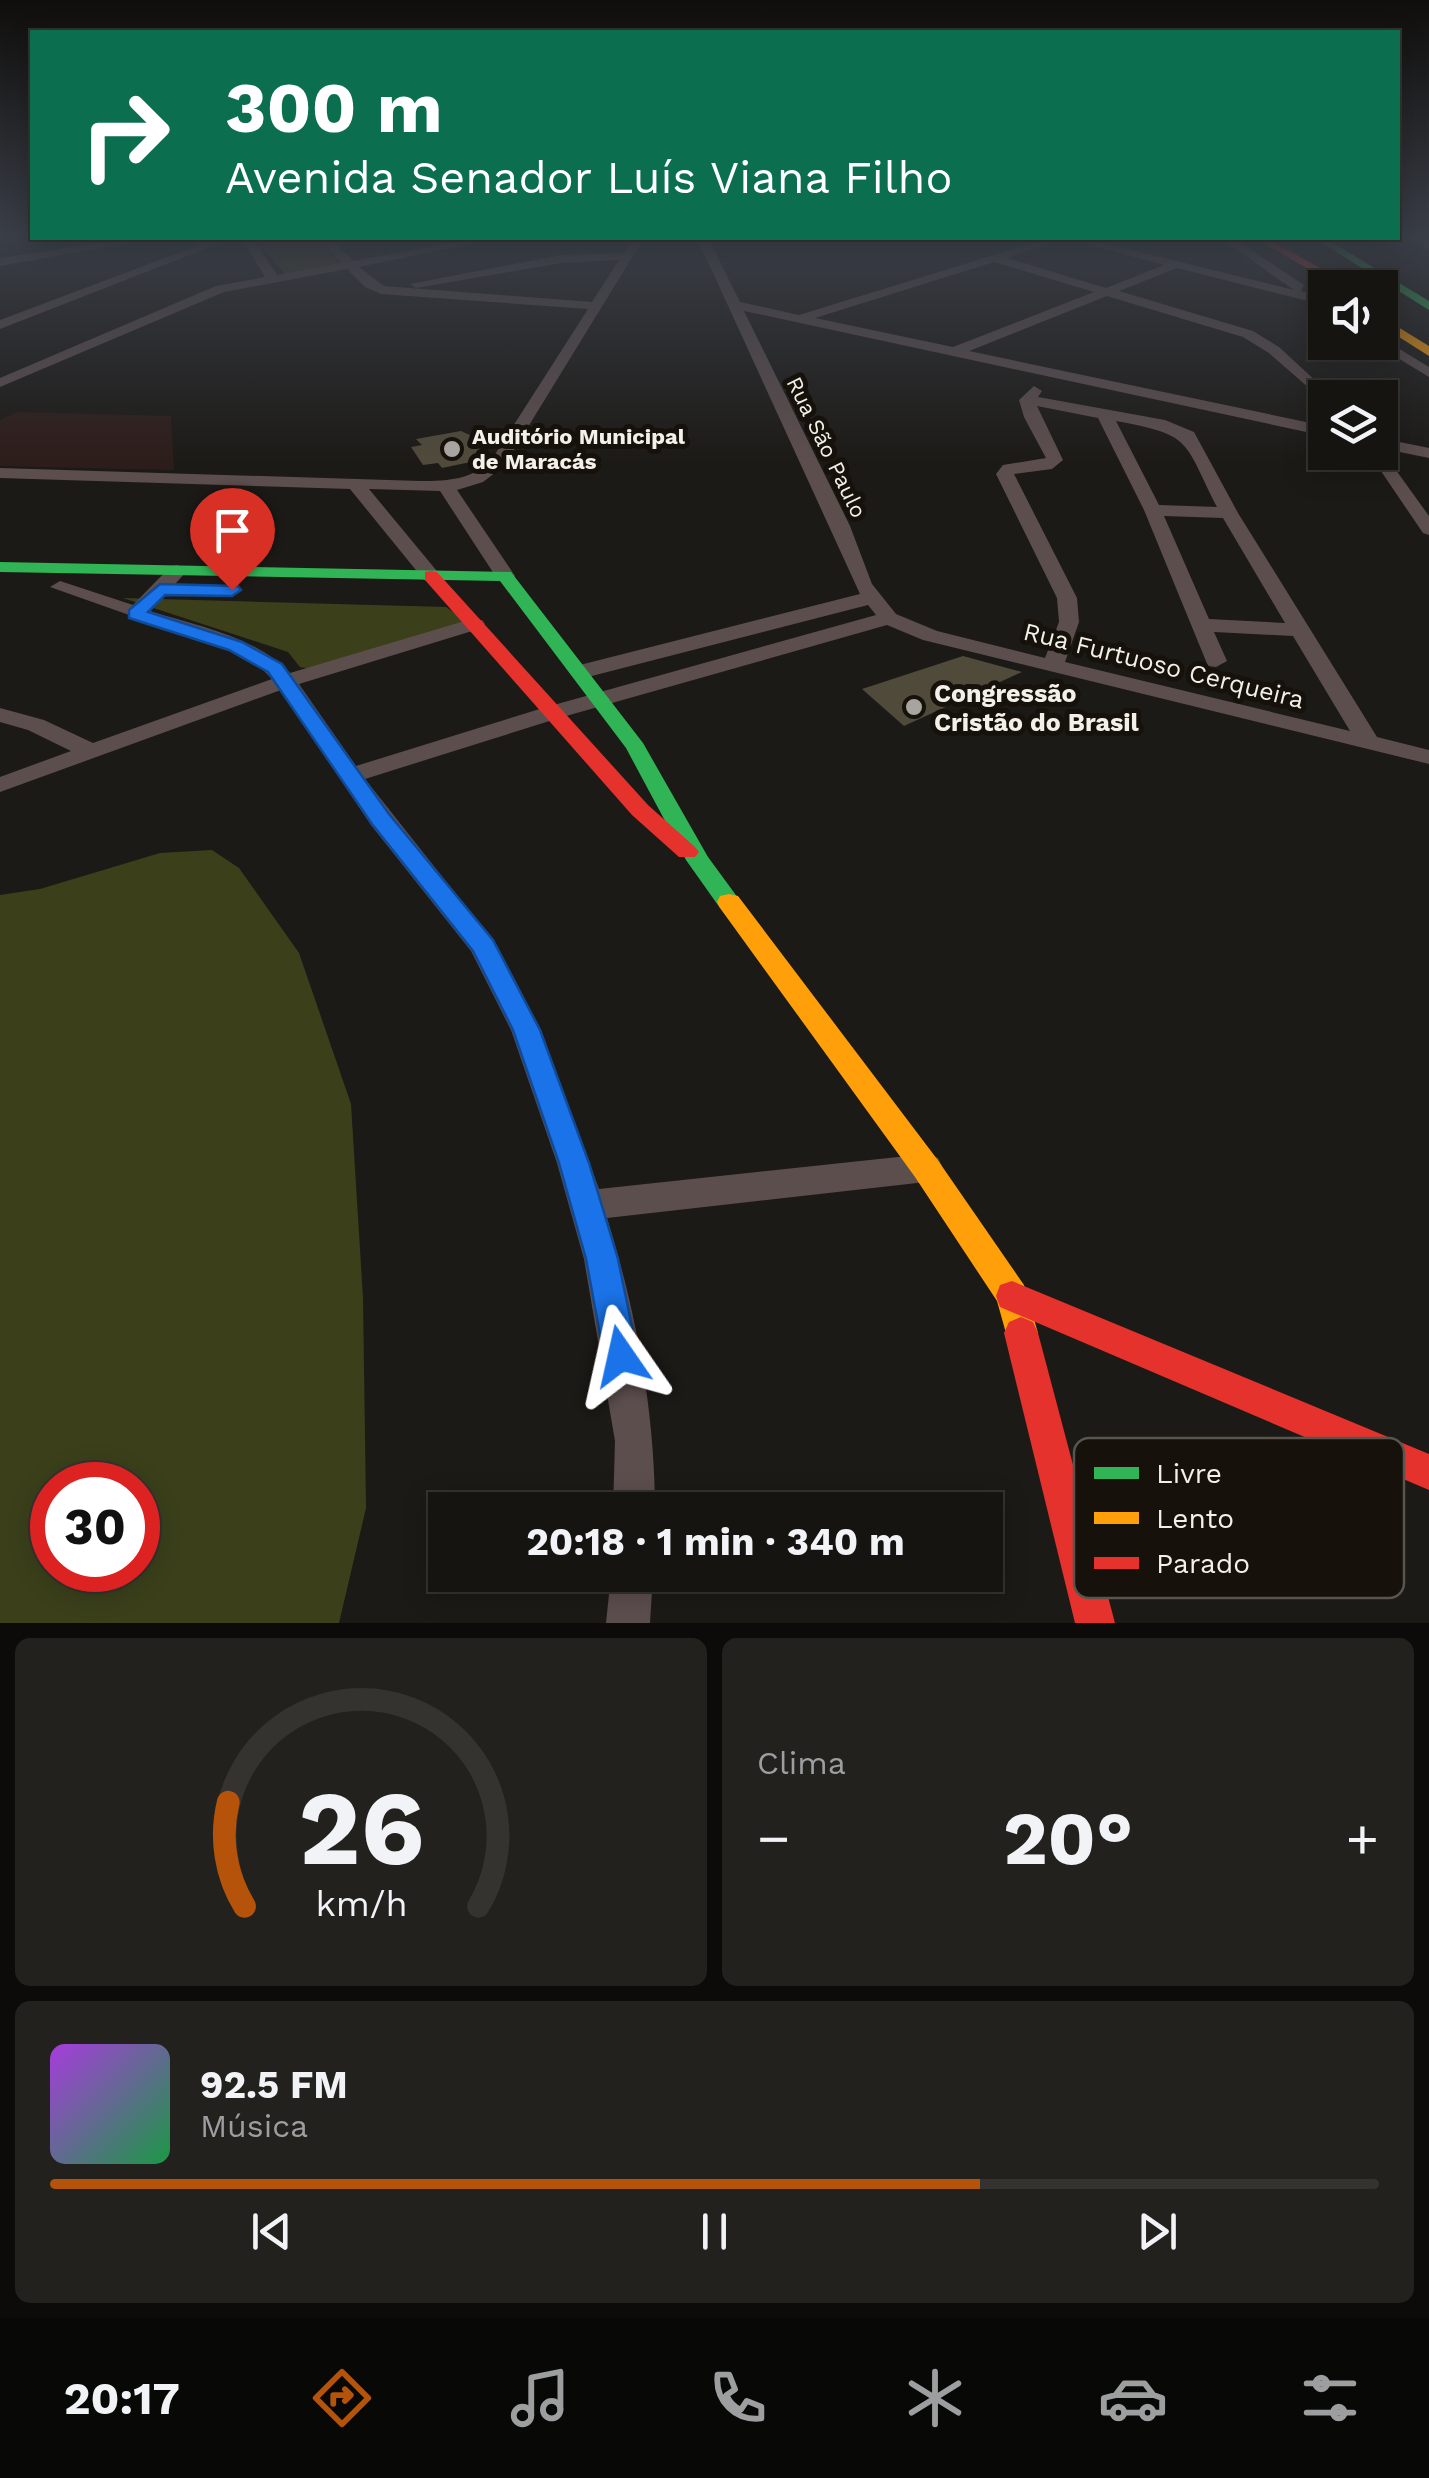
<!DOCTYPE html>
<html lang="pt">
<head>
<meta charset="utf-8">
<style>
	body { margin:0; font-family:"Work Sans",sans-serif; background:#22211e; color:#f1f3f6; height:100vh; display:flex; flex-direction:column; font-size:38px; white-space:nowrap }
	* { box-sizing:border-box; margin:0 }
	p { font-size:32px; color:#9d9e9f }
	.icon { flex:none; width:55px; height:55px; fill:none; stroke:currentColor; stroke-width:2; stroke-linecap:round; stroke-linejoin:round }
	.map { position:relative; height:1623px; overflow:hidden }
	.side { display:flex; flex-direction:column; gap:15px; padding:15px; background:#0c0b09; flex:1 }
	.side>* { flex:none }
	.banner { position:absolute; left:30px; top:30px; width:1370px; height:210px; border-radius:0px; box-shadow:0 5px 25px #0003,0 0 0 2px #343330; background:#0b6e4f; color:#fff; overflow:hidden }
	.tools { position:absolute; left:1308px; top:270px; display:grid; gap:20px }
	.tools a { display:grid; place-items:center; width:90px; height:90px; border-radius:0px; background:#151410; box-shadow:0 5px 25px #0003,0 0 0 2px #343330; font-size:50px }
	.speed { position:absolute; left:30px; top:1462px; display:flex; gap:20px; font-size:50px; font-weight:700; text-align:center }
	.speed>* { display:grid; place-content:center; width:130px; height:130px; border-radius:50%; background:#151410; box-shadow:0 5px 25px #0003,0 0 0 2px #343330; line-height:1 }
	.speed .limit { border:15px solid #d22; background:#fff; color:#111 }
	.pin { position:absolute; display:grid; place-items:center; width:85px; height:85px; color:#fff; margin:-102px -42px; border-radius:50% 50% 50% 0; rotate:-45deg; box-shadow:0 0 10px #0007 }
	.pin .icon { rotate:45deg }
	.me { position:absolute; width:110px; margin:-55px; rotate:349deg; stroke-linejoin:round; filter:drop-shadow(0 0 8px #0008) }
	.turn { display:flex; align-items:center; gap:35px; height:210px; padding:0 30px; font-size:45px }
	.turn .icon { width:130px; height:130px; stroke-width:2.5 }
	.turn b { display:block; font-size:70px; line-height:85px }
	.big { font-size:75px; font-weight:700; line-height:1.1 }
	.side .tile { flex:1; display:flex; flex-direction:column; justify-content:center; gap:15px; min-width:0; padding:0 35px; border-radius:15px; background:#22211e }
	.side .dial { align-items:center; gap:0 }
	.dial svg { height:260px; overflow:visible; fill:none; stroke:#343330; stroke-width:7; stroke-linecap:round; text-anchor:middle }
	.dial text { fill:#f1f3f6; stroke:none }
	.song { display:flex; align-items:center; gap:30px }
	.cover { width:120px; height:120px; border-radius:15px; background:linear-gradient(135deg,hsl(280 70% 55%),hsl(140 70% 35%)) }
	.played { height:10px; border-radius:5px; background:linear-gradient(90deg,#b45309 70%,#343330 70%) }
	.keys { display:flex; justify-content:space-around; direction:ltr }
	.heat { display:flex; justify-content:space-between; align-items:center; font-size:55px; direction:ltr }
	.side .tiles { flex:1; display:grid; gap:15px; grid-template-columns:1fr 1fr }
	.tile:last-child { grid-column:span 2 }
	.trip { position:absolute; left:428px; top:1492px; width:575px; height:100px; border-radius:0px; background:#151410; box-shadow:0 5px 25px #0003,0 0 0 2px #343330; font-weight:700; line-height:100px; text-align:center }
	.menu { display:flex; height:160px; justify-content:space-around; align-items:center; background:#080806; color:#9d9e9f }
	.menu .icon { width:70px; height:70px }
	.menu .selected { color:#b45309 }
	.menu b { font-size:45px; color:#f1f3f6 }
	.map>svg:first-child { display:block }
	.commercial { fill:#2d1d1a }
	.green { fill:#3b401b; fill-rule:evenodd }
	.building { fill:#504a3b }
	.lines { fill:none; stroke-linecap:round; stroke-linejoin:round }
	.street { fill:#5d4e4e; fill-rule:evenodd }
	.fast { fill:#30b455; fill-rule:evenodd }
	.slow { fill:#ff9f0a; fill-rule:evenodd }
	.jam { fill:#e5322d; fill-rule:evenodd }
	.route { fill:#1a73e8; stroke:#114b97; stroke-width:2.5 }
	.poi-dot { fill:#a8a5a0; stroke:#16120b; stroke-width:4 }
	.labels { text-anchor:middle; stroke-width:10; stroke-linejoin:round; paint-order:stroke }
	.far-poi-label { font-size:22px; font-weight:bold; fill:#f3f0ea; stroke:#16120b; text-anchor:start }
	.far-street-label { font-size:22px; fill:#f3f0ea; stroke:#16120b }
	.street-label { font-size:25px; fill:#f3f0ea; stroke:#16120b }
	.poi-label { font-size:25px; font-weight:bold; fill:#f3f0ea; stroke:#16120b; text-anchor:start }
	.key { fill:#16120b; stroke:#58554e; stroke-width:2.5 }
	.key-label { font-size:28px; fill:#f3f0ea }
</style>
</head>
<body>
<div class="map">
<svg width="1429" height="1623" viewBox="0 0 1429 1623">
	<rect width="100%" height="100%" fill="#1c1a16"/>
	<path class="commercial" d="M17,412l154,4 3,54 -174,-4v-46z"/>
	<path class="green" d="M255,238h63l22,26 -55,10z
		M123,598l323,9 23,16 -158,46 -11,-2 -12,-15z
		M212,850l27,18 60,85 52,151 12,194 3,210 -27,115h-339v-728l40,-6 120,-36zM52,1485h86v85h-86z"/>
	<path class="building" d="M461,431l11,5 13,23 -43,9 -4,-5 -15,2 -12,-18 11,-2 -6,-6z
		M963,656l59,16 -118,54 -42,-37z"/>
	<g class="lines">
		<path class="street" d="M0,235h8l-8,4z
			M1402,235h15l12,6v9z
			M132,238h25l-157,28v-8z
			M218,238h15l-233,91v-9z
			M242,238h10l25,37 64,-12 -22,-25h11l23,23 124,-23h21l-139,29 25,19 208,16 27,-42 -58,3 -145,25 -6,-4 151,-29 63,-2 10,-15h10l-140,228 -21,16 -26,8 58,86 -3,4h-14l-58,-89 -71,-2 72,87 -10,6 -7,-2 -74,-91 -350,-11v-10l420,13c28,0 52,-1 72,-22l96,-150 -207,-15 -16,-7 -18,-18 -123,23 -224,95v-9l216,-92 49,-9z
			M697,238h11l32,64 59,13 250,-77h16l-58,20 99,30 58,-23 -99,-27h18l211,52 -74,-52h13l71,47 -3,6 20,5v6l-5,1 -139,-35 -58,23 134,40 26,16 52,48 2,3h-8v4l-56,-49 -26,-16 -136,-41 -138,55 356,75v10l-581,-125 106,215 22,58 24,30 41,17 108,27 14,-36 -2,-24 -61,-124 7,-9 43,-7 -22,-41 -5,-17 15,-14 8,5 -4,6 127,23 29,12 44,81 139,224 52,13v14l-506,-124 -36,-15 -328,93 -194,61 132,167 44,84 58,159 327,-35 12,4 5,10 -5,10 -12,4 -319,36c29,93 48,194 48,292h-42l2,-69 -31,-182 -27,-96 -46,-133 -40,-79 -100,-126 -90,-135 -281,102v-15l71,-26 -43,-21 -28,-8v-14l44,12 49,23 179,-64 -14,-14 -30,-15 -178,-63 10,-6 73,24 37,-38 7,-2 10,6 -37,40c47,15 105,25 140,62l178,-53h14l3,4 -3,4 -183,56 57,82 187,-58 333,-93 -8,-10 -288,74 -11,-7 3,-5 288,-73zM994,262l100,30 -141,55 -138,-29zM1037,406l61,12 46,92 64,156 8,1 11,-6 -13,-29 79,4 57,95 -285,-69 14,-40 -2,-24 -63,-124 38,-5 11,-9zM1116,421c77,14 67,19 101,86l-58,-2zM1164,516l59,2 62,105 -76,-4z
			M1380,337l49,30v10l-54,-33 5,-2z
			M1380,438l49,10v10l-49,-10z
			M1380,448l49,68v19l-6,-2 -55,-81h12z
			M611,1575h42l-3,48h-44z"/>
		<path class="fast" d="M1314,238h11l104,63v9z
			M0,562l511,10 132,171 65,114 33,45 -3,6h-18l-34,-48 -60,-112 -126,-167 -500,-9z"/>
		<path class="slow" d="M1380,316l49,30v10l-49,-31z
			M729,894l9,2 199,263 87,126 14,48 -5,11 -12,5 -12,-5 -12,-43 -82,-124 -195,-269 -3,-6 3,-6z"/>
		<path class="jam" d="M1254,238h12l90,50h-14z
			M431,571l6,1 211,233 47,42 4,5 -4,5h-16l-47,-42 -207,-235v-8z
			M1012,1281l417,173v36l-429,-183 -4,-11 4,-11z
			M1021,1317l12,5 5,11 77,290h-40l-71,-290 5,-11z"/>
	</g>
	<linearGradient id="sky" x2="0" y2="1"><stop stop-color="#0f0e0c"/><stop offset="0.51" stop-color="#3a3e47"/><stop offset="1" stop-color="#3a3e47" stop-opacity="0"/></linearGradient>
	<rect width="1429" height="463" fill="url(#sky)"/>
	<path class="route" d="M160,584l78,2 3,4 -9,6 -67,-1 -17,17 94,30 40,22 107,150 104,126 47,90 49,133 29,96 20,97 -5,12 -12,5 -12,-5 -5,-12 -18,-97 -27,-96 -46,-133 -40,-79 -101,-127 -104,-152 -39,-22 -100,-32v-8z"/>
	<g class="poi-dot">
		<circle cx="452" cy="449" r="10"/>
		<circle cx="914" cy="707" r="10"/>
	</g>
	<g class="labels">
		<g class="far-poi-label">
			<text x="472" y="444">Auditório Municipal<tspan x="472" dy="25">de Maracás</tspan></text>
		</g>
		<g class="far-street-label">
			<text transform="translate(827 447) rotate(64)" y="8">Rua São Paulo</text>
		</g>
		<g class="street-label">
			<text transform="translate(1164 665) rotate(14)" y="9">Rua Furtuoso Cerqueira</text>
		</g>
		<g class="poi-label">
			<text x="934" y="702">Congressão<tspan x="934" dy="29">Cristão do Brasil</tspan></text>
		</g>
	</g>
	<rect x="1074" y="1438" width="330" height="160" rx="15" class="key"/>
	<rect x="1094" y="1467" width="45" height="12" fill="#30b455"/>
	<rect x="1094" y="1512" width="45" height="12" fill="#ff9f0a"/>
	<rect x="1094" y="1557" width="45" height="12" fill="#e5322d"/>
	<g class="key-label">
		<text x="1156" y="1483">Livre</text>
		<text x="1156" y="1528">Lento</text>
		<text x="1156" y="1573">Parado</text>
	</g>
</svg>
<div class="tools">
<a><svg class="icon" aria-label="sound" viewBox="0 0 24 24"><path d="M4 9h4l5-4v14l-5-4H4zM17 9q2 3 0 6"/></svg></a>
<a><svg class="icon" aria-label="layers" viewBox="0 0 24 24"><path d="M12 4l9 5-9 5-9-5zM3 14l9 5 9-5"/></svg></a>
</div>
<div class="speed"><div class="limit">30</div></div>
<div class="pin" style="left:232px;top:590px;background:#d93025"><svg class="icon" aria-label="arrive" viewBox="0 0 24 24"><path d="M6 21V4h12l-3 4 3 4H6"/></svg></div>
<svg class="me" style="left:621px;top:1356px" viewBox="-20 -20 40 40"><path d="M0-17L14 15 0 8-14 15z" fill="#1a73e8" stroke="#fff" stroke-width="4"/></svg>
<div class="trip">20:18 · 1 min · 340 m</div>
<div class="banner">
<div class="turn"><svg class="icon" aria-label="right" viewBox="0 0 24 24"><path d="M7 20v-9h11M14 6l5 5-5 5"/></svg><div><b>300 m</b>Avenida Senador Luís Viana Filho</div></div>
</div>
</div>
<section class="side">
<div class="tiles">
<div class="tile dial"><svg viewBox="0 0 100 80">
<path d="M14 69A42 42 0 1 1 86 69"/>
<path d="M14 69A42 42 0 0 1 9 37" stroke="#b45309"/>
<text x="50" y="56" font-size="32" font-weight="700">26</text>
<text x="50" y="72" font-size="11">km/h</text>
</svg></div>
<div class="tile"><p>Clima</p>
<div class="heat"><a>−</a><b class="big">20°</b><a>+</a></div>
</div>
<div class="tile">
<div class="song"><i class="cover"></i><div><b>92.5 FM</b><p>Música</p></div></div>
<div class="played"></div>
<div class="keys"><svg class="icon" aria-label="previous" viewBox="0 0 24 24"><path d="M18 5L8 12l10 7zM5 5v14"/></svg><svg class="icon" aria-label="pause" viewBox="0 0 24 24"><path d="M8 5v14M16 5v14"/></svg><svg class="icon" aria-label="next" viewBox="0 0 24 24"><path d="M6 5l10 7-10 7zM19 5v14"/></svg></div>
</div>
</div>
</section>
<nav class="menu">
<b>20:17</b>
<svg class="icon selected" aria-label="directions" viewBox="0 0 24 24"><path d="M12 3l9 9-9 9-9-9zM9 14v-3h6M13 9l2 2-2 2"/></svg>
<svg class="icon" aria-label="music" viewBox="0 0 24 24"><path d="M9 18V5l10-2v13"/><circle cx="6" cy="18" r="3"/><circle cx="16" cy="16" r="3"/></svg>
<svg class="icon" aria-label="phone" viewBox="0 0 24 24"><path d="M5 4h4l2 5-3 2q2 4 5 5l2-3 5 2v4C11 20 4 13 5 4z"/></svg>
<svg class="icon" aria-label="climate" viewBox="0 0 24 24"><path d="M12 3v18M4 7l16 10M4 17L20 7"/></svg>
<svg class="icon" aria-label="car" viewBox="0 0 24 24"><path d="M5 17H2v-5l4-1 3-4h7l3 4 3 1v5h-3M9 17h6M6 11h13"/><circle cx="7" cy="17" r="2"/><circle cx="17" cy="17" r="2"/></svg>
<svg class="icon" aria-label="filters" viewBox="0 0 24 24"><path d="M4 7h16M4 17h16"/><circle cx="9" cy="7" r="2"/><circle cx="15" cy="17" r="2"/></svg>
</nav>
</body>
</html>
